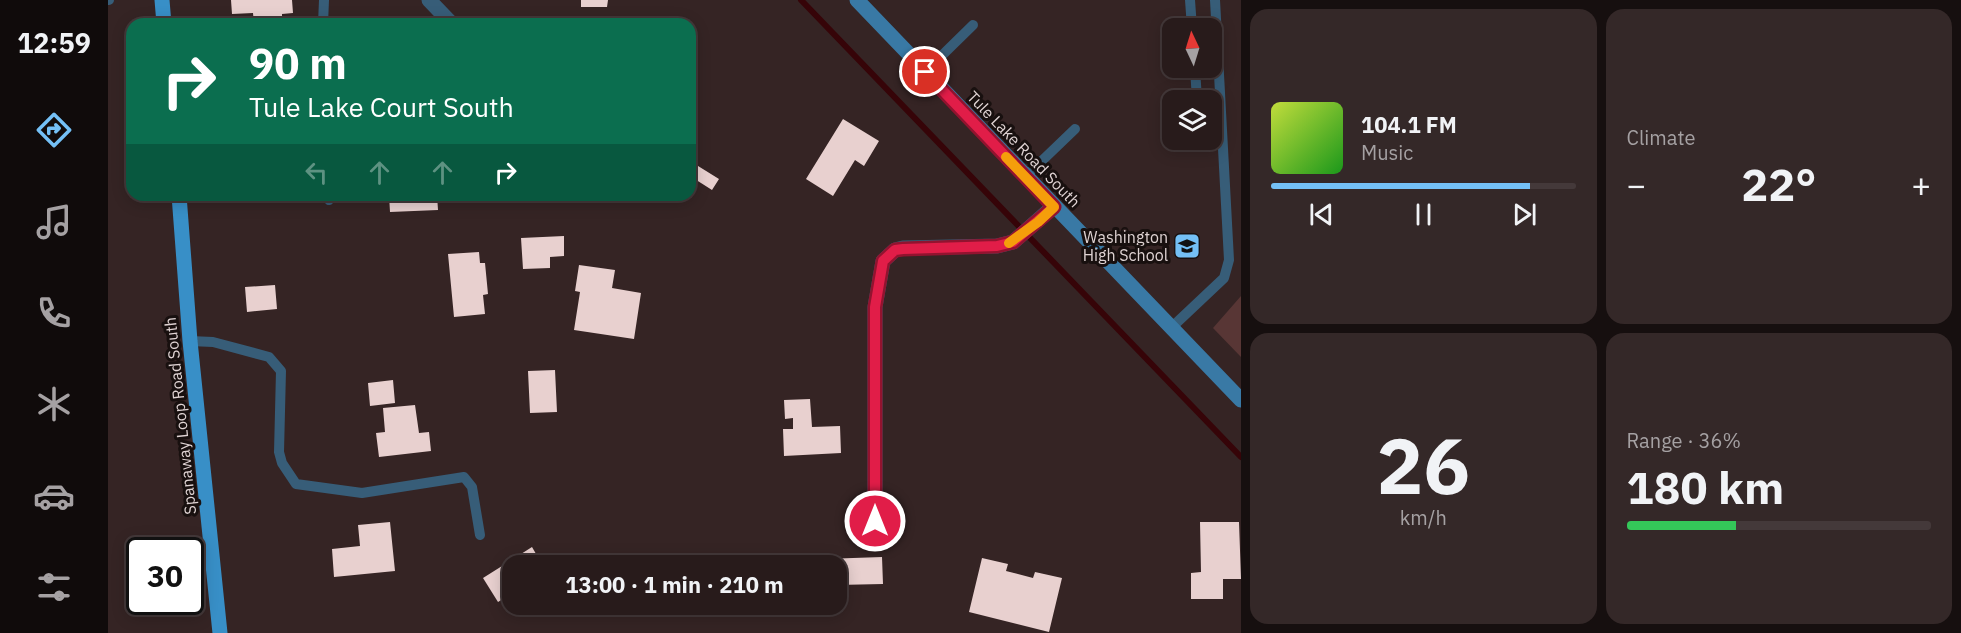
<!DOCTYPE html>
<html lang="en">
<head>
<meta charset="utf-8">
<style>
	body { margin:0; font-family:"IBM Plex Sans",sans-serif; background:#342828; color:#f1f3f6; height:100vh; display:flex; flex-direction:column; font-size:22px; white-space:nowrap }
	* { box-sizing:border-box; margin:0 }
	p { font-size:20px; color:#a5a1a3 }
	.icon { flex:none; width:33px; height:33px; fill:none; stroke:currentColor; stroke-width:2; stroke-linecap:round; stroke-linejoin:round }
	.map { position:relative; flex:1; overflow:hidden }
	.side { display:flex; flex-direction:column; gap:9px; padding:9px; background:#160f0f; width:720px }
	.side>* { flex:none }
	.guide { position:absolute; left:18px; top:18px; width:570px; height:183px; border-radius:18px; box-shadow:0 3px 15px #0003,0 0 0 2px #44393a; background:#0b6e4f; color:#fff; overflow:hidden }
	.needle { width:39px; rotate:356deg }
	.controls { position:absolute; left:1054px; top:18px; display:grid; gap:12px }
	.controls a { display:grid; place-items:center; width:60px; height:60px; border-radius:12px; background:#281b1b; box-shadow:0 3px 15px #0003,0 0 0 2px #44393a; font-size:30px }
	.speed { position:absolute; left:18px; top:537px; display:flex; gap:12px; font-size:30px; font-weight:700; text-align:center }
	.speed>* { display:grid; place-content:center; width:78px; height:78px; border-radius:50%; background:#281b1b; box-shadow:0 3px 15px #0003,0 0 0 2px #44393a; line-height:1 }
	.speed .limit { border:3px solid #111; border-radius:9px; background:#fff; color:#111 }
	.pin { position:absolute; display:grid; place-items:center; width:51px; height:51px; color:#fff; margin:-26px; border:3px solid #fff; border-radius:50%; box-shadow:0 2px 6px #0007 }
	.me { position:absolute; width:66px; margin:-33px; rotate:0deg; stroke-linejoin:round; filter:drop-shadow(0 0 4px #0008) }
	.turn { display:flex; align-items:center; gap:21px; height:126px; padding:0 24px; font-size:27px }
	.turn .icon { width:78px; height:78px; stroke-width:2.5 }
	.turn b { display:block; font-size:42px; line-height:51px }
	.lanes { display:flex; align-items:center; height:57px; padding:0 24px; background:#0003; justify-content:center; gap:30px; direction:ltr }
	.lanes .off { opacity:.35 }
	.big { font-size:45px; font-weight:700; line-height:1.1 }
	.side .card { flex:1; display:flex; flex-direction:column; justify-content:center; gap:9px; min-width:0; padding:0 21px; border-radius:18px; background:#342828 }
	.side .dial { align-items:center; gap:0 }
	.dial b { font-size:78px; line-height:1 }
	.song { display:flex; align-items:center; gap:18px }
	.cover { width:72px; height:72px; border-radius:9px; background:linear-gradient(135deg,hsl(70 70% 55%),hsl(120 70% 35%)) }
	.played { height:6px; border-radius:3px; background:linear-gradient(90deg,#74c0f6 85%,#44393a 85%) }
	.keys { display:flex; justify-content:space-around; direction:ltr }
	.heat { display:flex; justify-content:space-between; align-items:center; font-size:33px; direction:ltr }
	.charge { height:9px; border-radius:4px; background:linear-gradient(90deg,#34c759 36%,#44393a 0) }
	.side .tiles { flex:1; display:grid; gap:9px; grid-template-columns:repeat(2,1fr) }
	.trip { position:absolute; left:394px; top:555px; width:345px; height:60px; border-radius:18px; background:#281b1b; box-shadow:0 3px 15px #0003,0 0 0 2px #44393a; font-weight:700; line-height:60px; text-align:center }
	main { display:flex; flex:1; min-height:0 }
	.tab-bar { display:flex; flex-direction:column; width:108px; justify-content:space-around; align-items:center; background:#100b0b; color:#a5a1a3 }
	.tab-bar .icon { width:42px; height:42px }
	.tab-bar .on { color:#74c0f6 }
	.tab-bar b { font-size:27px; color:#f1f3f6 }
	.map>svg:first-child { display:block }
	.green { fill:#583635 }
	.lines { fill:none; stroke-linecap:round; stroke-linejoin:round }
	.stream { stroke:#360408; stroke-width:6 }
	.building { fill:#e8d0cf }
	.lane { stroke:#375d78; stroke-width:10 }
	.street { stroke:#375d78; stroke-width:15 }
	.secondary { stroke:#3979a5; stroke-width:15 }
	.primary { stroke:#388fc7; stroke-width:15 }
	.route-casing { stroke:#92132f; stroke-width:15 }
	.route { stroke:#e11d48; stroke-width:10 }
	.slow { stroke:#f59e0b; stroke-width:10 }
	.labels { text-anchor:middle; stroke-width:6; stroke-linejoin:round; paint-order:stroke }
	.street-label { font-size:16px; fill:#dfd3d3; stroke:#18100f }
	.poi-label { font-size:16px; fill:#dfd3d3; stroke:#18100f; text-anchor:end }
</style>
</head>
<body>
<main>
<nav class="tab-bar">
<b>12:59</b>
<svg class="icon on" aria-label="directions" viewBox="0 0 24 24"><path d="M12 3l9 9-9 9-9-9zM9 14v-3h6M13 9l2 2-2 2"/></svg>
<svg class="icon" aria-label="music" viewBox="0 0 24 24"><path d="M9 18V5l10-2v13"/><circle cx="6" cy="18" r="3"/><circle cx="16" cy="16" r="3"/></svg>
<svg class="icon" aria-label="phone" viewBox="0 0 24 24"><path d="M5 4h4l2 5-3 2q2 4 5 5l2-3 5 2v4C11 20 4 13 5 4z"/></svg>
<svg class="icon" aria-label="climate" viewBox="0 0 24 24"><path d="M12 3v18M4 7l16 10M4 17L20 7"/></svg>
<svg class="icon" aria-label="car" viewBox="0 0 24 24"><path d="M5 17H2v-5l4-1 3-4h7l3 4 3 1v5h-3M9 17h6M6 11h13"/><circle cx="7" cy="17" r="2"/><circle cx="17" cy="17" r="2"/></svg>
<svg class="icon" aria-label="filters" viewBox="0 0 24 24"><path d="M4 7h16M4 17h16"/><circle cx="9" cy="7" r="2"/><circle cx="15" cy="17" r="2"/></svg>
</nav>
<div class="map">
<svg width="1133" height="633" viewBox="0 0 1133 633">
	<rect width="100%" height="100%" fill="#352424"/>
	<path class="green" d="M1133,296v61l-28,-29z"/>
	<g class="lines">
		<path class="stream" d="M693,0l440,457"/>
	</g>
	<path class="building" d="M123,0h61l1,13 -11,1v10h-28l-1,-11 -21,1z
		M473,0h27l-1,7h-26z
		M735,119l36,22 -15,25 -9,-6 -22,36 -27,-17z
		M582,161l29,18 -7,11 -22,-14z
		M281,195h48l1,15 -48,2z
		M456,236v20l-14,1v11l-27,1 -2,-31z
		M371,252l1,11h5l3,31 -5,1 2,19 -31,3 -6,-63z
		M471,265l36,5 -3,18 29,5 -7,46 -60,-9 6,-38 -5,-1z
		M167,285l2,24 -30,3 -2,-25z
		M447,370l2,42 -27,1 -2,-42z
		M285,380l2,23 -25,3 -2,-23z
		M702,399l2,28 28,-1 1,27 -57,3 -1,-27h10v-11l-8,1 -1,-19z
		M307,405l4,28 10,-1 2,19 -52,6 -3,-24 9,-1 -2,-24z
		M282,522l5,49 -61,6 -2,-28 28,-3 -2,-21z
		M1092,522h39l2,57h-18v20h-32v-26l10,-1z
		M424,547l11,19h-30v27l-15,9 -15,-24z
		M774,557l1,27 -46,1v-19h-13v-7z
		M874,558l26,6 -2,7 27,7 2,-6 27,6 -13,54 -80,-20z"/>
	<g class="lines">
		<path class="lane" d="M0,0h1
			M1082,0l2,28
			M215,24l1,-24
			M1087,68l2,32
			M817,72l48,-47
			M917,177l50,-48
			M220,195l1,5
			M1063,328l53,-50 5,-18 -14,-260
			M82,341l23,1 56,15 12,14 -2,81 3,11 14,21 66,9 102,-16 8,10 8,48"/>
		<path class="street" d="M321,0l23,24
			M767,521v-214l8,-46 12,-11 8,-2 94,-2 16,-4 41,-36"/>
		<path class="secondary" d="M749,0l384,400"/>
		<path class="primary" d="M54,0l2,24
			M71,195l11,146 30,292"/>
	</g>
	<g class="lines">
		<defs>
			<path id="route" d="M767,521v-214l8,-46 12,-11 8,-1 94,-3 16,-4 41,-35 -129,-135"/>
		</defs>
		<use href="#route" class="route-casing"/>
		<use href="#route" class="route"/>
		<path class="slow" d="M898,157l48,50 -16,15 -29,21"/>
	</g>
	<defs>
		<symbol id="school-square" viewBox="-11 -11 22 22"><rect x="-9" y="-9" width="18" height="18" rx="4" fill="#74c0f6" stroke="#18100f"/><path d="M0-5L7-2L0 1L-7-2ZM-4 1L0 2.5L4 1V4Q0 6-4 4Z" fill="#111"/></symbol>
	</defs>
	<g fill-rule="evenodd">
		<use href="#school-square" x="1064" y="231" width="30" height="30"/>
	</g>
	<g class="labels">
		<g class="street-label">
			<text transform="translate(916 149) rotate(46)" y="6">Tule Lake Road South</text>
			<text transform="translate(72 416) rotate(-96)" y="6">Spanaway Loop Road South</text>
		</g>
		<g class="poi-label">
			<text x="1060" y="243">Washington<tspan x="1060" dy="18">High School</tspan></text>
		</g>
	</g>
</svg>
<div class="controls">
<a><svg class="needle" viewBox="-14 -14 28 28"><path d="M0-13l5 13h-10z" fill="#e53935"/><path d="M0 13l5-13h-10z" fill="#a5a1a3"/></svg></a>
<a><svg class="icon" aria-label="layers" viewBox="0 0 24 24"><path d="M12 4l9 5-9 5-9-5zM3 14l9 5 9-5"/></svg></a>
</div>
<div class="speed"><div class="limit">30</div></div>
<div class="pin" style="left:817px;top:72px;background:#d93025"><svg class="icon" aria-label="arrive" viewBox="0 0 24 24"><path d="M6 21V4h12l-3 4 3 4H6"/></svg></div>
<svg class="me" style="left:767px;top:521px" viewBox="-20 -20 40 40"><circle r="17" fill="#e11d48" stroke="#fff" stroke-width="3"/><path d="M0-11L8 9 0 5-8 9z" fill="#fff"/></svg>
<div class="trip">13:00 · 1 min · 210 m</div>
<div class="guide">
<div class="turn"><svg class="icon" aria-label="right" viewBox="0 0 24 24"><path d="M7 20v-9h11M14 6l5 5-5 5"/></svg><div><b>90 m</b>Tule Lake Court South</div></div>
<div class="lanes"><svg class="icon off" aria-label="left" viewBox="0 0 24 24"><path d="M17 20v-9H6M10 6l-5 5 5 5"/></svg><svg class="icon off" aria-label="ahead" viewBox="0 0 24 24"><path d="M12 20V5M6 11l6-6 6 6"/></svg><svg class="icon off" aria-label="ahead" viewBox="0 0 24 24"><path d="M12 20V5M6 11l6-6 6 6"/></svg><svg class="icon" aria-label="right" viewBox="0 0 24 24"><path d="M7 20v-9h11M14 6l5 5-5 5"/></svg></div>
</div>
</div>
<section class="side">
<div class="tiles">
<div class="card">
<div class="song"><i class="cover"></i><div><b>104.1 FM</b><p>Music</p></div></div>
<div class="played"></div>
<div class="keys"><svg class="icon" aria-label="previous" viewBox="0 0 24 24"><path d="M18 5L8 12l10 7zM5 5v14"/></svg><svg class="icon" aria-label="pause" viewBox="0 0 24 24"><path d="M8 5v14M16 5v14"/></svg><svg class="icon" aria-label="next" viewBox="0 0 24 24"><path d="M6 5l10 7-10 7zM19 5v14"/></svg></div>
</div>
<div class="card"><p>Climate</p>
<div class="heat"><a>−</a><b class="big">22°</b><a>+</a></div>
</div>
<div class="card dial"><b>26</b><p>km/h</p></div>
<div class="card"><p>Range · 36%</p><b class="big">180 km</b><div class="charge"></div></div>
</div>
</section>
</main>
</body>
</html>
